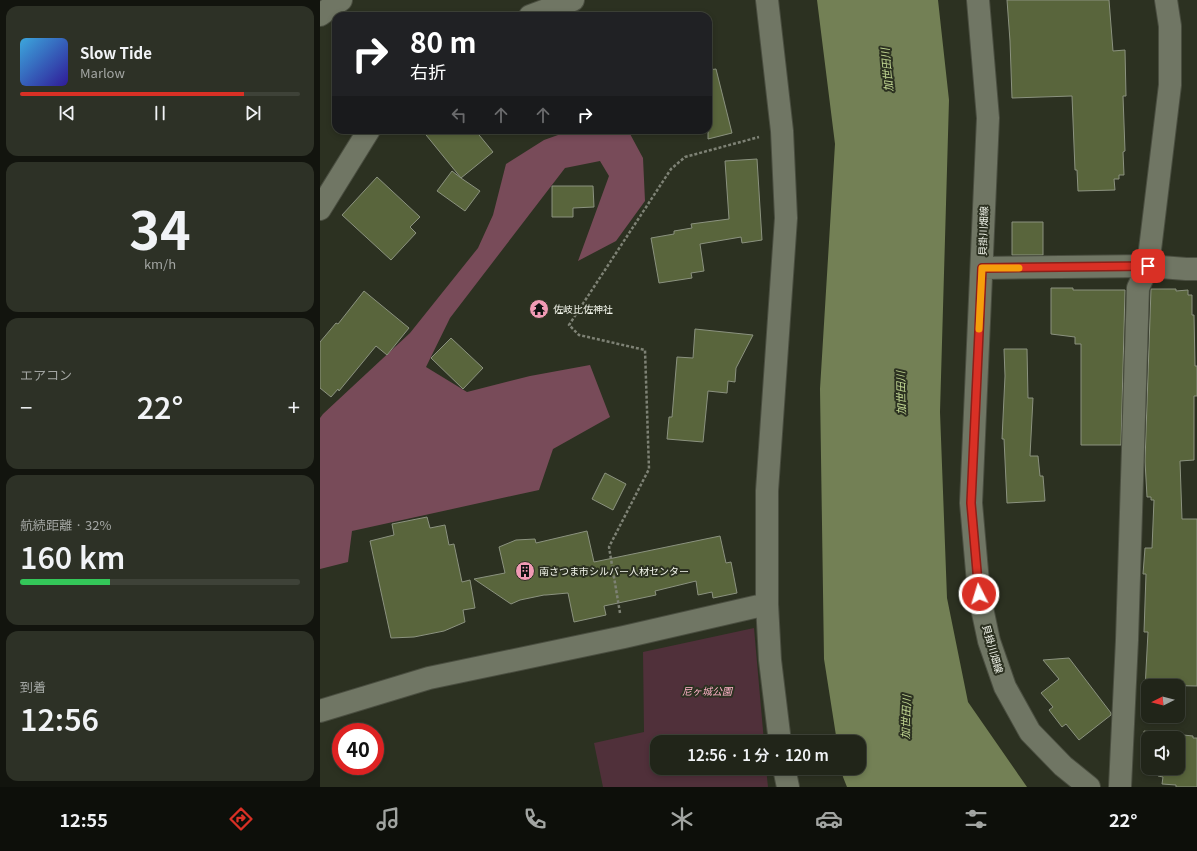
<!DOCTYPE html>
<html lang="ja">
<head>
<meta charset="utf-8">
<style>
	body { margin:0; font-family:Georgia,"Noto Sans JP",serif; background:#2d3126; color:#f1f3f6; height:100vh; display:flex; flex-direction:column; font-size:15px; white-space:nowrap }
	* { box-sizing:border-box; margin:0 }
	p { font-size:13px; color:#a2a5a2 }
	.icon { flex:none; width:22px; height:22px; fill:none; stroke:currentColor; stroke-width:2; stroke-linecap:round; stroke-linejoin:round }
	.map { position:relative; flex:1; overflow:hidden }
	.panel { display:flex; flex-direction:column; gap:6px; padding:6px; background:#12140e; width:320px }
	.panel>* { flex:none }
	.banner { position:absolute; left:12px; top:12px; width:380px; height:122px; border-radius:12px; box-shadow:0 2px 6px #0003,0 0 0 1px #3e4238; background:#202124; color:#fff; overflow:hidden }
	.needle { width:26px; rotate:264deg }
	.buttons { position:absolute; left:821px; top:679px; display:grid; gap:8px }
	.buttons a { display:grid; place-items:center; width:44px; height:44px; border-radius:8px; background:#212519; box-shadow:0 2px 6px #0003,0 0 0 1px #3e4238; font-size:20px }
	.speed { position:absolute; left:12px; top:723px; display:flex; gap:8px; font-size:20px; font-weight:700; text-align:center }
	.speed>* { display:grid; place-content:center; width:52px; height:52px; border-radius:50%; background:#212519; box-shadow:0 2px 6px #0003,0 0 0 1px #3e4238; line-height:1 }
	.speed .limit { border:6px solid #d22; background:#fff; color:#111 }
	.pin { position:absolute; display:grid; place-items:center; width:34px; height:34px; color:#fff; margin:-17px; border-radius:8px; box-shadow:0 2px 6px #0006 }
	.me { position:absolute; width:44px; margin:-22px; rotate:355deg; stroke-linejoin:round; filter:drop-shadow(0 0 3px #0008) }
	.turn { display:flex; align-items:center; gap:14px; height:84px; padding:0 12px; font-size:18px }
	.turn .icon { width:52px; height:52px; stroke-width:2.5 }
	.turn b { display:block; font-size:28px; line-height:34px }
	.lanes { display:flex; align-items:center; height:38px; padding:0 12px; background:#0003; justify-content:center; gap:20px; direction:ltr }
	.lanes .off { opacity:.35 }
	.big { font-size:30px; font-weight:600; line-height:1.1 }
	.panel .card { flex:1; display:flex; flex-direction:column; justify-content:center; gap:6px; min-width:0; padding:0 14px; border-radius:12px; background:#2d3126 }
	.panel .dial { align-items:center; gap:0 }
	.dial b { font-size:52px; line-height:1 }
	.song { display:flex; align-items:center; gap:12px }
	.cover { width:48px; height:48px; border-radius:6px; background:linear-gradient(135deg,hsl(200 70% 55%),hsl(250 70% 35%)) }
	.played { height:4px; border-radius:2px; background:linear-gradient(90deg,#d93025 80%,#3e4238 80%) }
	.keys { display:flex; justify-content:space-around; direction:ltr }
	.heat { display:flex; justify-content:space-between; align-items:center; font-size:22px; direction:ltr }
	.charge { height:6px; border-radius:3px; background:linear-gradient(90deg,#34c759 32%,#3e4238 0) }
	.trip { position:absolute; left:330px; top:735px; width:216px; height:40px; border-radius:12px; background:#212519; box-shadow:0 2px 6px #0003,0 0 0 1px #3e4238; font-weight:600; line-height:40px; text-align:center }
	.dock { display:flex; height:64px; justify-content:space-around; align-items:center; background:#0d0f0a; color:#a2a5a2 }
	.dock .icon { width:28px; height:28px }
	.dock .current { color:#d93025 }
	.dock b { font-size:18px; color:#f1f3f6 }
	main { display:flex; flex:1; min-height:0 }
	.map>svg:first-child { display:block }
	.green { fill:#50303a }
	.forest { fill:#784b59 }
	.water { fill:#738055 }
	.building { fill:#59653c; stroke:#8b927f }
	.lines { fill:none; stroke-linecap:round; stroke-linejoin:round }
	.minor-casing { stroke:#4a4e40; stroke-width:24 }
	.path { stroke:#7e8275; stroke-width:2.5; stroke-dasharray:3 2; stroke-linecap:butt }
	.minor { stroke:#707664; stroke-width:22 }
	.route-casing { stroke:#8d1f18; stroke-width:10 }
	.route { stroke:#d93025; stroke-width:7 }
	.slow { stroke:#f59e0b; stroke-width:7 }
	.labels { text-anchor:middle; stroke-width:4; stroke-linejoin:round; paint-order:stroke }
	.street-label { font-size:10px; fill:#f3f6ec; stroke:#2c3121 }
	.poi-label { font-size:10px; fill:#f3f6ec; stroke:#2c3121; text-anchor:start }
	.park-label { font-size:10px; font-style:italic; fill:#ffb2c8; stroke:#2c3121 }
	.water-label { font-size:11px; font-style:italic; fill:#c2d893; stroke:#2c3121 }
</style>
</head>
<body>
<main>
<section class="panel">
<div class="card">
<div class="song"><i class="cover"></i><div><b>Slow Tide</b><p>Marlow</p></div></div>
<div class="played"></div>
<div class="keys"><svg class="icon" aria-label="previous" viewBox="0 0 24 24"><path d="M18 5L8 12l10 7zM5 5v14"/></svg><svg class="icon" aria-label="pause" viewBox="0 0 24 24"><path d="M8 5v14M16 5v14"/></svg><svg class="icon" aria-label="next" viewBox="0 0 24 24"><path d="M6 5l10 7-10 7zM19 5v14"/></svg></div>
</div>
<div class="card dial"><b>34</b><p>km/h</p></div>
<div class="card"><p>エアコン</p>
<div class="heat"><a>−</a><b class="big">22°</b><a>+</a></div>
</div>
<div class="card"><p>航続距離 · 32%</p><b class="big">160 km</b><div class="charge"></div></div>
<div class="card"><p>到着</p><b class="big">12:56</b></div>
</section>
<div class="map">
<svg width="877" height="787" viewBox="0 0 877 787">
	<rect width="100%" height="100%" fill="#2c3121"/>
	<path class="green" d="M434,628l10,114h-107v26h109l2,19h-165l-9,-44 50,-11 -1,-80z"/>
	<path class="forest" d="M252,130h51l6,2 14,26 2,43 -29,40 -38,20 31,-85 -9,-15 -35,7 -115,150 -24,49 41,25 63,-16 60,-11 20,52 -57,32 -14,41 -187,41 -4,31 -28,7v-151l3,-4 87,-81 68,-85 15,-33 13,-51 38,-24z"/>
	<path class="water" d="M497,0h121l11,100 -9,312 7,186 21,104 59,85h-180l-4,-10 -2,-9h18v-26h-22l-13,-83 -4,-270 15,-245z"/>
	<path class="building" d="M687,0h102l4,51 12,-1 1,46h-3l2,55 -2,1 1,23h-5v4h-5l1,11 -37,1 -1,-21h-2l-3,-74 -60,2 -2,-57z
		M396,69l16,64 -24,6v-69z
		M102,130h53l18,22 -32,26 19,13 -15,20 -28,-20 15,-20 9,7z
		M437,159l5,81 -20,3 -1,-6 -41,7 4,27 -13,2 1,5 -33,5 -8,-45 23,-4v-3l18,-3 -1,-4 38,-5 -4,-58z
		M57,177l43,40 -10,10 6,6 -25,27 -49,-45z
		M232,186h41l1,21 -21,1v9h-21z
		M692,222h31v33h-31z
		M731,288h22v2h52l-4,155h-40v-101h-6v-7l-24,-3z
		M831,289h25v2l12,-1v5h4v20h2l1,51h2v30h-3v64l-14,1 2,58h15v167l-48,-1 -4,4 3,-57h-4l2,-58h-3l2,-26h7l2,-48h-3v-3h-4l-2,-36z
		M44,291l45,37 -22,27 -11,-9 -37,45 -1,-2 -7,8 -11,-9v-46l16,-19 2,1z
		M375,329l58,6 -17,33 -1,14 -7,-1 -1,12 -19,-2 -5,51 -36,-3 2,-22h3l5,-60 16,1z
		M131,338l32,30 -20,21 -32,-31z
		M684,349h23l1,49h5l-3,58h8l2,20h3l2,25 -38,2 -3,-64h-2l3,-63z
		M285,473l21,11 -13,26 -21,-11z
		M107,517l3,11 15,-3 4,20 5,-1 8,38 8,-2 5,28 -12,2 2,12 -21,9 -30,6 -23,1 -21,-97 24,-6 -2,-11z
		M267,531l7,31 126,-26 6,27 5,-1 6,31 -24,5 -1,-6 -14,3 -2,-14 -41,10 1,4 -52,11 2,9 -32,7 -6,-29 -22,2h-2l-24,5 -9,4 -37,-25 31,-6 -6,-26 17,-7 19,-1 1,4z
		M749,658l42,55v2l-32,25 -13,-16 -4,3 -13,-17 4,-3 -12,-14 18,-14 -16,-19z
		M824,731l49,5v2h4v49h-21v-2l-14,-1 1,-7 -5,-1 1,-8h19v-30h-30v26h-7z"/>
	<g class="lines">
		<defs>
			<path id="minor" d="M447,0l15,131 4,87 -19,273v113l3,56 10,82
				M658,0l10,118 -17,385 8,91 10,47 16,46 25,45 33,34 26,21
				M0,15l21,-15
				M210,16l43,-16
				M0,209l49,-79
				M662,268l166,-2 38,3h11
				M0,711l109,-33 195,-41 143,-33
				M464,768l4,19
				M800,787l7,-147 11,-352 10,-22 22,-181v-59l-4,-26"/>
		</defs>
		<use href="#minor" class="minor-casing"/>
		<path class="path" d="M300,613l-11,-66 40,-78 -4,-119 -66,-15 -10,-10 102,-156 14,-12 74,-20"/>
		<use href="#minor" class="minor"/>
	</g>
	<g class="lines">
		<defs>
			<path id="route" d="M659,594l-8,-91 11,-235 166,-2"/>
		</defs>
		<use href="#route" class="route-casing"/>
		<use href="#route" class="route"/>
		<path class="slow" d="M659,329l3,-61h37"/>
	</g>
	<defs>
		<symbol id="temple-disc" viewBox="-11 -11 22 22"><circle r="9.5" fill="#f19ab4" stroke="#2c3121"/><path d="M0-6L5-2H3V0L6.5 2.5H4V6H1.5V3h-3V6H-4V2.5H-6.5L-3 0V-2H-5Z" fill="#111"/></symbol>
		<symbol id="building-disc" viewBox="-11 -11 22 22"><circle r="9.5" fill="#f19ab4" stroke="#2c3121"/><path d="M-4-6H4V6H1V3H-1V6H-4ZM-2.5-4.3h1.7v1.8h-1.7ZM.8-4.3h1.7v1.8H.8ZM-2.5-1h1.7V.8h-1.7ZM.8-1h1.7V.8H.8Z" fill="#111"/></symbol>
	</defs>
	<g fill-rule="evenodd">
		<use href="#temple-disc" x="208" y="298" width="22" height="22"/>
		<use href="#building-disc" x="194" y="560" width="22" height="22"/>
	</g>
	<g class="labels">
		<g class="street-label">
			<text transform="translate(663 231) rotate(-88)" y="4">貝掛川畑線</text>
			<text transform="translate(673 649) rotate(74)" y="4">貝掛川畑線</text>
		</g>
		<g class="poi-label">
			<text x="233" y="313">佐岐比佐神社</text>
			<text x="219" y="575">南さつま市シルバー人材センター</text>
		</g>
		<g class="park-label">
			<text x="387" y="695">尼ヶ城公園</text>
		</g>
		<g class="water-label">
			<text transform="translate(567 70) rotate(-95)" y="4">加世田川</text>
			<text transform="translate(581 393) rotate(-91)" y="4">加世田川</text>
			<text transform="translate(586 717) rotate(-88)" y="4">加世田川</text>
		</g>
	</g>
</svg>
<div class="buttons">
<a><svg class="needle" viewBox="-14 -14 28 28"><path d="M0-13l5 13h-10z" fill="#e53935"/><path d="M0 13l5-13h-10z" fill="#a2a5a2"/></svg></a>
<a><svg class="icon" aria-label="sound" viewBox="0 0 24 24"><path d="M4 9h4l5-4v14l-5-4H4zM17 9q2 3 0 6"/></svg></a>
</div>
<div class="speed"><div class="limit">40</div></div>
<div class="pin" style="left:828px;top:266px;background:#d93025"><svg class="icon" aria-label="arrive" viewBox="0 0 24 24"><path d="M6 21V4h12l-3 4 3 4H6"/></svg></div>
<svg class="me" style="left:659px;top:594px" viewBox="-20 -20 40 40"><circle r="17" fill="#d93025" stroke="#fff" stroke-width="3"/><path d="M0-11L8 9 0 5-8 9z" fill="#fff"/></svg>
<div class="trip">12:56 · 1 分 · 120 m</div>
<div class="banner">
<div class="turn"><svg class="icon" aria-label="right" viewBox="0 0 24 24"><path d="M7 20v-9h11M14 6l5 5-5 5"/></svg><div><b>80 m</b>右折</div></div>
<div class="lanes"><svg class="icon off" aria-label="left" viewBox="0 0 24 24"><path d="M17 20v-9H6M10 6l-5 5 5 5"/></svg><svg class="icon off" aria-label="ahead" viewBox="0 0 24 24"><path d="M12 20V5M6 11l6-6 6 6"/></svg><svg class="icon off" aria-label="ahead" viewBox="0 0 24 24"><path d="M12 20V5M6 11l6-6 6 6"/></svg><svg class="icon" aria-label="right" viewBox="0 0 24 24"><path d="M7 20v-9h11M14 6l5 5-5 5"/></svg></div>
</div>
</div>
</main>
<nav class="dock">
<b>12:55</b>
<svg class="icon current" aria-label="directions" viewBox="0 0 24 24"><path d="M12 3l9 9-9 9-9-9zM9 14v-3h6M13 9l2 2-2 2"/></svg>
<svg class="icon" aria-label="music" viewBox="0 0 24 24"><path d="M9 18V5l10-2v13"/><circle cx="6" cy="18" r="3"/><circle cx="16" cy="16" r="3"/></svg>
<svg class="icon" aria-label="phone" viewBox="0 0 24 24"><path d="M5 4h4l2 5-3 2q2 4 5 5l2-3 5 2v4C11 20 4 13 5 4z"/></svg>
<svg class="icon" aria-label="climate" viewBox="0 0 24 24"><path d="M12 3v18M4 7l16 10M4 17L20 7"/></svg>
<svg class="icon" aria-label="car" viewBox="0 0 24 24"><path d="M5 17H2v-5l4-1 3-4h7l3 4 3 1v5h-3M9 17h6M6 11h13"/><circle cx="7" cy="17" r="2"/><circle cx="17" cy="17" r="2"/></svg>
<svg class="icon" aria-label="filters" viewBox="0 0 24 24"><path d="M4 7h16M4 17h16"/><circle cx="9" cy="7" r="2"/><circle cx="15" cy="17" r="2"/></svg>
<b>22°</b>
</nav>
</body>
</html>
